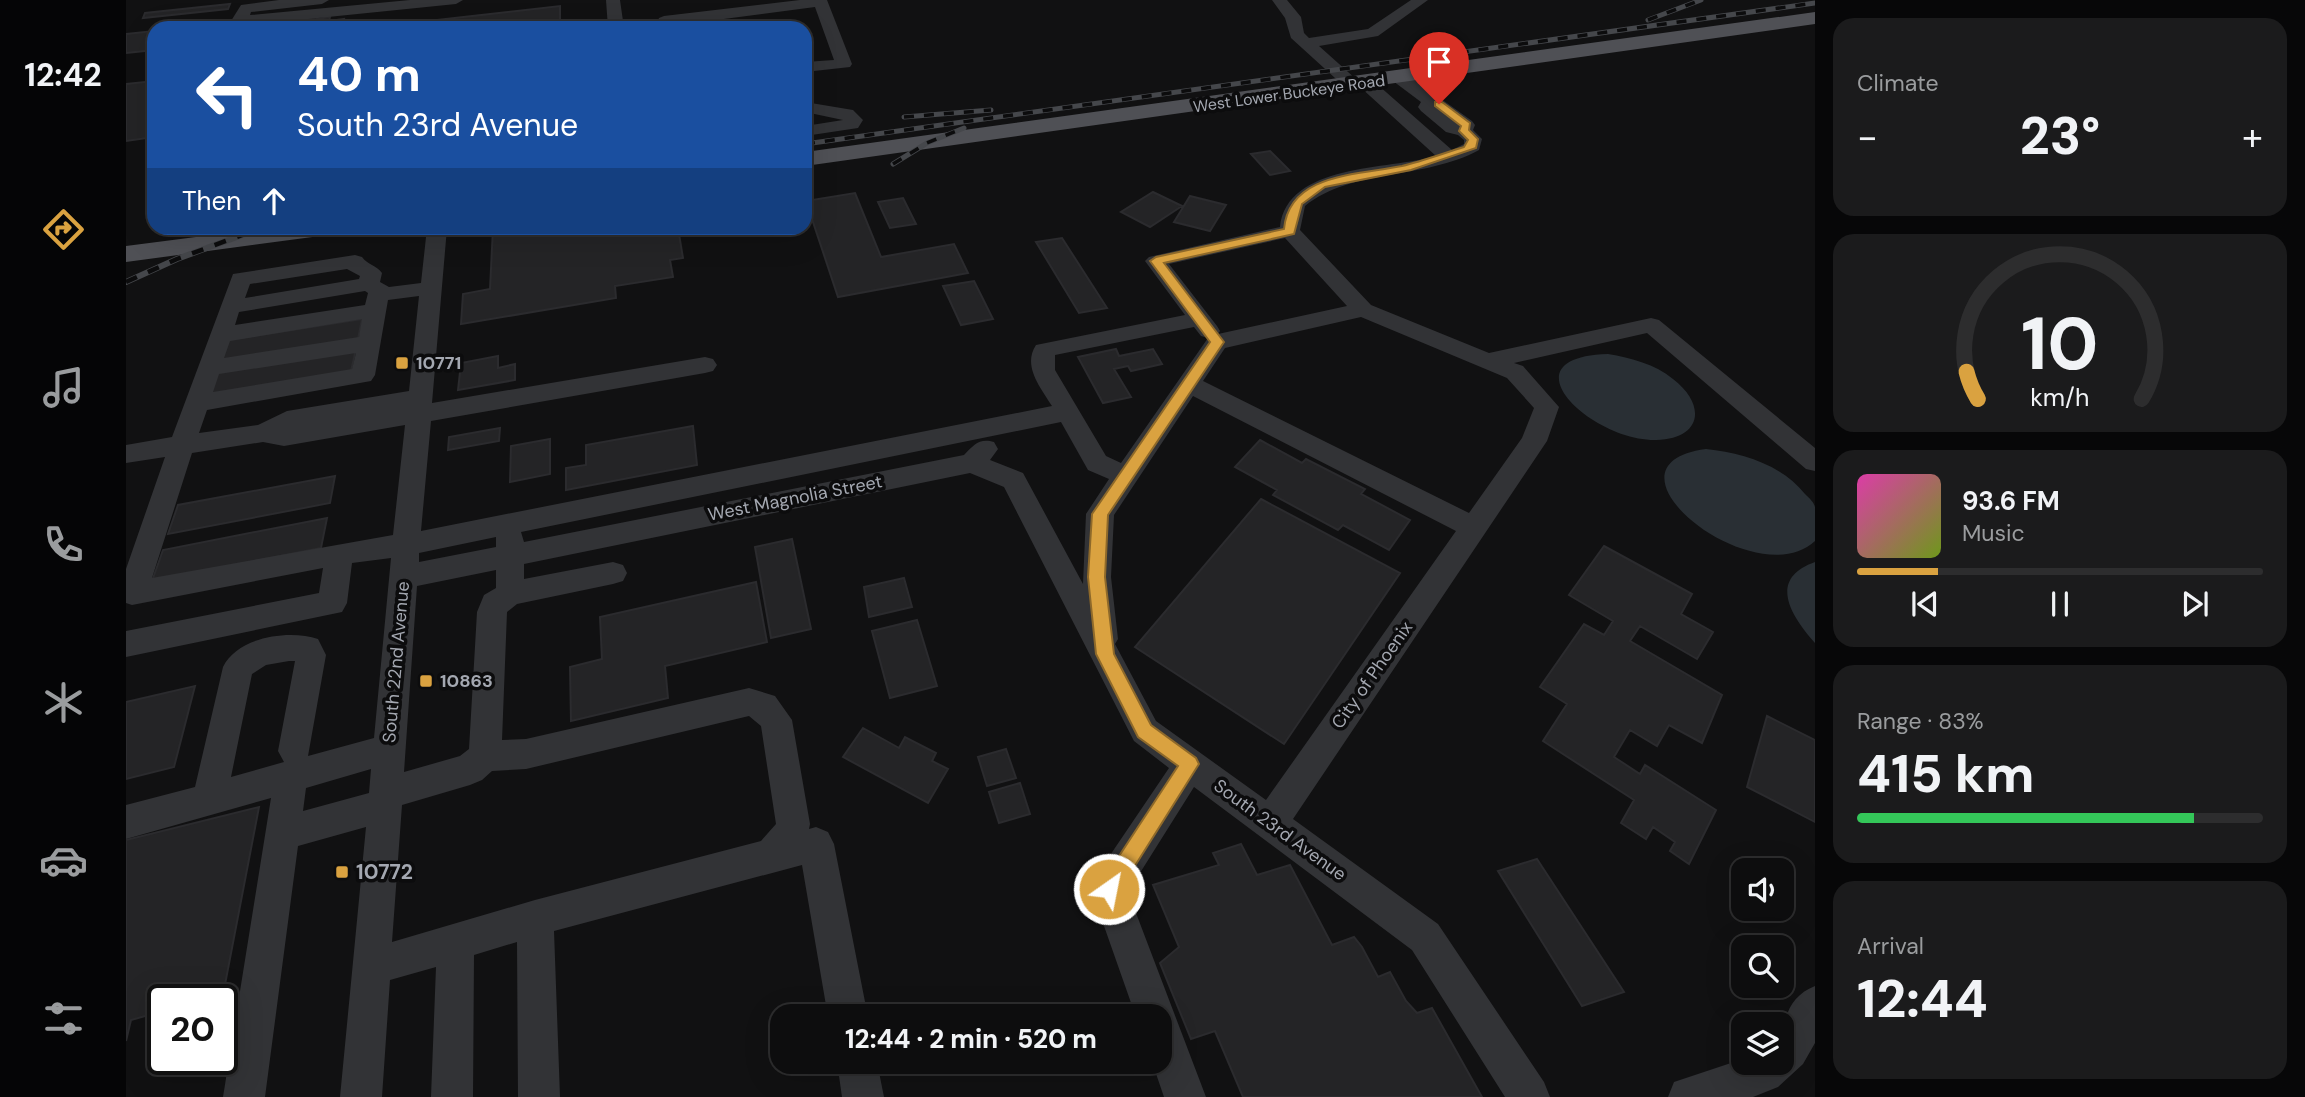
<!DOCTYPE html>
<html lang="en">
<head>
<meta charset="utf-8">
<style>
	body { margin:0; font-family:"DM Sans",sans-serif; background:#1b1b1c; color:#f1f3f6; height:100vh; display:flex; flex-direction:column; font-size:26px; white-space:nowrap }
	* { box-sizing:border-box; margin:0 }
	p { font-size:23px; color:#9a9c9e }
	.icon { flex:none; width:38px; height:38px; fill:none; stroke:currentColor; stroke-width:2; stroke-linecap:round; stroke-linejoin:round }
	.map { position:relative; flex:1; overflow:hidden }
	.sheet { display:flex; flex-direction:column; gap:18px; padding:18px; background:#070708; width:490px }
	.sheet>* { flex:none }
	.hud { position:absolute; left:21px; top:21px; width:665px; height:214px; border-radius:21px; box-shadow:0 7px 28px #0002,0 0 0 2px #2d2d2e; background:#1a4fa0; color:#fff; overflow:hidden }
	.fabs { position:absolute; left:1605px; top:858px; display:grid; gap:14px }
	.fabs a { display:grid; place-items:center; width:63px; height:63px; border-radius:14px; background:#0d0d0e; box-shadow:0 7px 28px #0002,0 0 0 2px #2d2d2e; font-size:35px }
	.speed { position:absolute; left:21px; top:984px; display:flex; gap:14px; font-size:35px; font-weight:700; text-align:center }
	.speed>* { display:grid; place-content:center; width:91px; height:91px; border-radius:50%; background:#0d0d0e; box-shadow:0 7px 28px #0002,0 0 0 2px #2d2d2e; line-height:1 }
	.speed .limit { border:4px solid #111; border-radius:10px; background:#fff; color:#111 }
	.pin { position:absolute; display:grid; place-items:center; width:60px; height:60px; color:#fff; margin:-72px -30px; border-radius:50% 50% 50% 0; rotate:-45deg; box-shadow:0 0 7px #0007 }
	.pin .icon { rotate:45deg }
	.me { position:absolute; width:77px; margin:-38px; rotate:33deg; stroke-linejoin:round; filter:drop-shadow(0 0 5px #0008) }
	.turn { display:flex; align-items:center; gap:24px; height:147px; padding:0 35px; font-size:32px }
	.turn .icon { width:91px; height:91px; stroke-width:2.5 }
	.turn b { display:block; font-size:49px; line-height:60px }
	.then { display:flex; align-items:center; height:66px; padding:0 35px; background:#0003; gap:14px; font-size:26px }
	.big { font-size:52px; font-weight:800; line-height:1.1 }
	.sheet .card { flex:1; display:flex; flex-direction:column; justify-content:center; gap:10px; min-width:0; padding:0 24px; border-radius:21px; background:#1b1b1c }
	.sheet .dial { align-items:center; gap:0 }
	.dial svg { height:182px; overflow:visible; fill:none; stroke:#2d2d2e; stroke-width:7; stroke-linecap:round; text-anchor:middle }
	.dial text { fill:#f1f3f6; stroke:none }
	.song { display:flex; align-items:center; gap:21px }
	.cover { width:84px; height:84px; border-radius:10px; background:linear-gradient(135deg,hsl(320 70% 55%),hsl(80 70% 35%)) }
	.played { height:7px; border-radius:4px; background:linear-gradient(90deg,#daa240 20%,#2d2d2e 20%) }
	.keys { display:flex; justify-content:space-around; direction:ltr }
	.heat { display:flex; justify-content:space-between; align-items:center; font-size:38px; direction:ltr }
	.charge { height:10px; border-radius:5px; background:linear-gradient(90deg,#34c759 83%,#2d2d2e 0) }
	.trip { position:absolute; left:644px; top:1004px; width:402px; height:70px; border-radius:21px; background:#0d0d0e; box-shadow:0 7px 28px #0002,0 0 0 2px #2d2d2e; font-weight:800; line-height:70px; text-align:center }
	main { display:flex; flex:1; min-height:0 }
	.tab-bar { display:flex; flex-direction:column; width:126px; justify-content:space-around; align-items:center; background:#050506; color:#9a9c9e }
	.tab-bar .icon { width:49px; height:49px }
	.tab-bar .selected { color:#daa240 }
	.tab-bar b { font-size:32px; color:#f1f3f6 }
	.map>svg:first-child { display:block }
	.water { fill:#292f34 }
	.building { fill:#242426; stroke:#2b2b2e; stroke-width:2 }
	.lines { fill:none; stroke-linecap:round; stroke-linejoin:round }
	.minor { fill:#323336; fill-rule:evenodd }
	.major { fill:#4f5055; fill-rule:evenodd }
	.rail-far1-casing { stroke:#45474b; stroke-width:5 }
	.rail-casing { stroke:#45474b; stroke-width:6 }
	.rail-far1 { stroke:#0c0c0d; stroke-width:3.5; stroke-dasharray:10; stroke-linecap:butt }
	.rail { stroke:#0c0c0d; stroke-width:4.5; stroke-dasharray:12; stroke-linecap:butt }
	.route { fill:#daa240; stroke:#8e692a; stroke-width:2 }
	.poi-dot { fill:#daa240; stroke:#0c0c0d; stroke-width:2.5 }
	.labels { text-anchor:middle; stroke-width:7; stroke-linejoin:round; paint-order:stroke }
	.far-street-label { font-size:16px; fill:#a4a8b1; stroke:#0c0c0d }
	.poi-label { font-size:18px; font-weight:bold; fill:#a4a8b1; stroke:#0c0c0d; text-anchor:start }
	.street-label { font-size:18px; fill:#a4a8b1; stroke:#0c0c0d }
	.near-poi-label { font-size:21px; font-weight:bold; fill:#a4a8b1; stroke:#0c0c0d; text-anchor:start }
</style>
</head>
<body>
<main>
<nav class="tab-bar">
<b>12:42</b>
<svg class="icon selected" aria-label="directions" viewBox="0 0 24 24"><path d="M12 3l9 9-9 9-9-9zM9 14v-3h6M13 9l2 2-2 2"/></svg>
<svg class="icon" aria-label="music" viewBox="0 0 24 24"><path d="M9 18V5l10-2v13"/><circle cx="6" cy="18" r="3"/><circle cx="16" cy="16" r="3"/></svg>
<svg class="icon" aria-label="phone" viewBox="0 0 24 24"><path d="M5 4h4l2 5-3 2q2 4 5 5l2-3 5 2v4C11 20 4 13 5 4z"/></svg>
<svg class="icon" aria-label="climate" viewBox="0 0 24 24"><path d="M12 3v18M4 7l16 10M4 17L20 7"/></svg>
<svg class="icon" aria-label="car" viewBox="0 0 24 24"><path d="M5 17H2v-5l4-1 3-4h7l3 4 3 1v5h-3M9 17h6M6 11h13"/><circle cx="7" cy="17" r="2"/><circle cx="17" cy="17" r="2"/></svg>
<svg class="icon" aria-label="filters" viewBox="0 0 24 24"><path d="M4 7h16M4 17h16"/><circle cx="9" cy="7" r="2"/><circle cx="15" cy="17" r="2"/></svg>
</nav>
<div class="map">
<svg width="1689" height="1097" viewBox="0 0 1689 1097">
	<rect width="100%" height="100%" fill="#111112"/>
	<path class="water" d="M1482,354c23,4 47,10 65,25 34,26 29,60 -17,61 -65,1 -154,-83 -48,-86z
		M1580,449c36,4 75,15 99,45 4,4 9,8 10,13 0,10 0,23 0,34 -60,56 -228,-76 -109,-92z
		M1689,562v81c-24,-27 -48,-64 0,-81z"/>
	<path class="building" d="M104,4l-2,5 -85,9 2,-5z
		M434,6v14l-68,8h-126z
		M192,16l-1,3 13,-2 -1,4 15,-2 -2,9 8,-3 5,3h-97l3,-6z
		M28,31v19l-28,3v-19z
		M28,81v56l-28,4v-57z
		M1144,151l20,20 -20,4 -19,-21z
		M1027,192l29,14 -32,21 -29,-15z
		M729,193l26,64 73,-13 14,29 -130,24 -32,-96z
		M1064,196l36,9 -16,26 -36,-9z
		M777,198l13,26 -26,4 -12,-26z
		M367,228h185l5,30 -13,2 3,17 -58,9 1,12 -155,26 2,-30 27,-5z
		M936,238l45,70 -28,5 -43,-71z
		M848,281l19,38 -32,6 -18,-39z
		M236,319l-4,20 -137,22 7,-21z
		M230,349l-5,22 -141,24 7,-23z
		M990,349l3,7 34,-7 9,15 -31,7 -3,-5 -14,3 17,28 -28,6 -25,-46z
		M372,356v12l17,-4v16l-57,10 3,-27z
		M567,426l4,39 -131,25v-22l20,-3v-20z
		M374,428l-1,13 -51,9 1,-13z
		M424,439v35l-40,8 1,-36z
		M1134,440l42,23 4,-4 59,30 -4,5 49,26 -21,30 -46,-25 -5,5 -65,-35 4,-5 -42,-23z
		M209,476l-5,27 -162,31 10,-29z
		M1135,499l139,74 -116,171 -149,-97z
		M201,518l-6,30 -169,33 11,-31z
		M666,539l19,90 -40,9 -16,-91z
		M1478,546l88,48 -11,20 32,18 -16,27 -57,-33 -10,15 92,54 -20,48 -33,-18 -12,21 -27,-16 -16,27 26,17 5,-9 71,45 -27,54 -19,-13 5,-9 -22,-15 -7,12 -25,-16 13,-23 -91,-59 24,-37 -27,-17 44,-63 20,11 9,-14 -44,-26z
		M778,578l8,29 -43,10 -5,-30z
		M630,582l11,60 -102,24 3,32 -97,23 -1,-54 32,-8 -2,-42z
		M791,620l20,66 -47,12 -18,-67z
		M69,686l-21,81 -48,12v-77z
		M1641,716l48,24v82l-68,-35z
		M737,728l36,20 6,-11 31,16 -4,8 16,8 -20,34 -85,-46z
		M880,749l10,29 -29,8 -9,-29z
		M894,783l10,31 -31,9 -10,-31z
		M133,807l-36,188 -16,4h-44v12l-32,9 -5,21v-201z
		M1115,844l16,31 33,-10 42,80 22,-8 8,10 16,30 12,-5 16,29 11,12 15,-5 50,89h-239l-28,-66 -24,8 -31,-76 19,-16 -26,-62 66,-20 -6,-12z
		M1411,859l87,133 -42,14 -84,-135z"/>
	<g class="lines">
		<path class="minor" d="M153,0h50l-7,4 -71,8 -1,3 160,-15h53l-7,4 -217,22 -8,-5 10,-16z
			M480,0h14l4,28h-16z
			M674,0h27l25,64 -2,3 -45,5v-10l29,-2 -19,-53 -160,21 4,-10 5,-2z
			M1146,0h15l14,17 3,16 5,5 59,-9 43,-29h17l-50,36 -59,10 38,34 13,-2 82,72 12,-6v-4l-6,-5 -12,-3 -25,-21 -3,-4 3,-5 -28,-21 -2,-4 2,-4h12l67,48 3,4 -2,5 9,9 -3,11c-55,30 -127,18 -174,56l-5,24 71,75 118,48 162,-35 8,2 156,128v23l-9,-2 -159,-136 -133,30 9,3 36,41 -12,34 -254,378 145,105 106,158 6,15h-45l-93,-147 -218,-163 -66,105 78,205h-42l-12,-35h8v-45h-24l-45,-128 5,-13 73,-108 -35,-27 -130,-254 -34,-14 -446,91v15l89,-17 10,3 4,8 -4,8 -10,3 -96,20 -10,8 -5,128 24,-1 223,-51 26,8 17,24 18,104 -1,5 7,-2 12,5 6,12 34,173h-40l-26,-152 -248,66 6,166h-42l-1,-155 -43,13 -1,142h-42l5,-130 -46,13 -8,117h-42l26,-270 -68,19 -33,251h-42l48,-299 -145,41v-34l69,-18 28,-120c14,-30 66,-38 95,-28l8,16 -18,101 66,-18 17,-180 -39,5 -5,40 -5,9 -216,45v-26l193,-38 4,-25 -191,37 -6,-2v-34l39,-112 -39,6v-18l46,-8 61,-163 122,-19 7,2c6,8 14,8 20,16l-2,9 9,5 32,-4 6,-55h20l-15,175 273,-46 8,2 4,6 -4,6 -8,2 -274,48 -10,110 631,-125c-11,-18 -30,-40 -16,-61l149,-30 -40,-54 4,-4 131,-30c7,-64 109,-57 156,-71l-77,-70 -13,2 -55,-50 -6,-20zM1159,238l62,68 -129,28 2,-3 -3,-5 -48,-62zM221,269l13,7 -1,3 -114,19 5,-14zM239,291l3,2 -3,12 -130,20 4,-13zM293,296l-10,95 -122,20 -29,14 -59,8 8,-23 164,-29 4,-6 13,-75zM1235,317l146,61 27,30 -12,30 -53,75 -266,-132 22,-33zM236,319l-3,18 -135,21 6,-17zM1068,327l7,9 7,2 -87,125 -15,-7 -51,-86v-15zM230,353l-4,16 -139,23 6,-18zM1067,396l263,135 -190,269 -110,-79 -41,-77 3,-5 -7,-62 3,-62zM935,422l27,48 21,9 -23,35 -3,70 -60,-111 -33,-13 8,-11 -4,-7c-15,-4 -20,3 -30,13l-440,87 -3,-10zM279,425l-12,110 -241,43 40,-125 71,-11 21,4zM370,537v10l-77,15v-9zM370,570v18l-12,7 -7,17 -8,137 -9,7 -56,16 13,-186zM163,661h6l-17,90 6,11 -53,15 21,-103 14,-9zM623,716l12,10 15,98 -15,17 -226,59 -143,42 10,-137 68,-20 12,-5 10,-9 34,-2zM245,769l-2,24 -66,18 3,-23z
			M679,102l48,8 10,10 -5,8 -53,8v-10l38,-6 -38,-8z
			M1689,986v57l-12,21 -25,23 -25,10h-85l6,-15 69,-23v3h39c0,-31 0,-63 33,-76z
			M711,1062h40l7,35h-42z"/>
		<path class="major" d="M1689,12v12l-1010,142v-14z
			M140,228h67l-4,5 -9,3 -194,26v-16z"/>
		<defs>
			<path id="rail-far1" d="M1522,20l53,-20
				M778,117l87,-7
				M679,144l1010,-141
				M767,164l34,-21 37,-15"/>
			<path id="rail" d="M0,282l51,-23 84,-31"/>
		</defs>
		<use href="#rail-far1" class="rail-far1-casing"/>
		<use href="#rail" class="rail-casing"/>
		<use href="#rail-far1" class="rail-far1"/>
		<use href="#rail" class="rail"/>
	</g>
	<path class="route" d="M1309,102h7l28,21 -1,7 9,9 -2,9 -65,22 -86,17 -23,17 -8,30 -130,29 60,79 -116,173 -3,62 9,77 37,71 45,33 3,6 -83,132 -7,3 -7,-3 -3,-7 3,-7 76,-116 -40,-29 -42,-83 -8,-77 4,-63 118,-172 -60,-81 6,-4 128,-28c5,-56 74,-54 118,-63 21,-5 42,-13 62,-19l4,-7 -9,-9 2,-5 -26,-20z"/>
	<g class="poi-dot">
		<rect x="269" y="356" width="14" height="14" rx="3.5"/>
		<rect x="293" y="674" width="14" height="14" rx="3.5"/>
		<rect x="209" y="865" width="14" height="14" rx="3.5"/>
	</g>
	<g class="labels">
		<g class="far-street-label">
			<text transform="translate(1163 93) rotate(-8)" y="6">West Lower Buckeye Road</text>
		</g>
		<g class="poi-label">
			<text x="290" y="369">10771</text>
			<text x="314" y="687">10863</text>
		</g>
		<g class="street-label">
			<text transform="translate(669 498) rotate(-11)" y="6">West Magnolia Street</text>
			<text transform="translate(270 662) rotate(-85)" y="6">South 22nd Avenue</text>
			<text transform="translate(1246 675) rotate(-55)" y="6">City of Phoenix</text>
			<text transform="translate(1154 830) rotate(36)" y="6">South 23rd Avenue</text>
		</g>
		<g class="near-poi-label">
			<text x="230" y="879">10772</text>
		</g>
	</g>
</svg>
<div class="fabs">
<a><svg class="icon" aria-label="sound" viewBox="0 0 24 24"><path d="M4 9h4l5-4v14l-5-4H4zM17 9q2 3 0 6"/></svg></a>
<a><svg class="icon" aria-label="search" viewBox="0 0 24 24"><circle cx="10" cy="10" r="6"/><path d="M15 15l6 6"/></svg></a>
<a><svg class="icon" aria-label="layers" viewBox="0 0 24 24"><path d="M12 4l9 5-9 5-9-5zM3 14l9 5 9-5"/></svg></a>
</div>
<div class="speed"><div class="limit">20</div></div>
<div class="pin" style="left:1313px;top:104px;background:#d93025"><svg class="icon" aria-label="arrive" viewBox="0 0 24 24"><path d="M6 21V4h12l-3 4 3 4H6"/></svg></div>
<svg class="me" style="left:983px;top:889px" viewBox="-20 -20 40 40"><circle r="17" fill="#daa240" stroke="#fff" stroke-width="3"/><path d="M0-11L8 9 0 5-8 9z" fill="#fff"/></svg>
<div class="trip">12:44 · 2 min · 520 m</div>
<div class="hud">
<div class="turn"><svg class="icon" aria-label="left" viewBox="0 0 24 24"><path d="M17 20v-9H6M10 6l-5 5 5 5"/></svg><div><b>40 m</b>South 23rd Avenue</div></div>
<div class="then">Then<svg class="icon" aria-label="ahead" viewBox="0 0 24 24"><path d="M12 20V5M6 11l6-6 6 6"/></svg></div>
</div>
</div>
<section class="sheet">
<div class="card"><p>Climate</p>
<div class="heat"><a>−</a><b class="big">23°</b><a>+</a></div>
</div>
<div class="card dial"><svg viewBox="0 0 100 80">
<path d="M14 69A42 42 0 1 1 86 69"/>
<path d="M14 69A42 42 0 0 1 9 57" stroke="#daa240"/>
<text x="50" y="56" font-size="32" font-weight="700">10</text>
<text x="50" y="72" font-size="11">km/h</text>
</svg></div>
<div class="card">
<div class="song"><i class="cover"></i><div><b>93.6 FM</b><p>Music</p></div></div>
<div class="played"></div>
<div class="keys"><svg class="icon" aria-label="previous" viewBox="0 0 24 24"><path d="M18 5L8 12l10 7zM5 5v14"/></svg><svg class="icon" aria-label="pause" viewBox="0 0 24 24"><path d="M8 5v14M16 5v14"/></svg><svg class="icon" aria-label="next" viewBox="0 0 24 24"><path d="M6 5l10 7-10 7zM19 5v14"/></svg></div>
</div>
<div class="card"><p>Range · 83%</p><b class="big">415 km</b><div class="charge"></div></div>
<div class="card"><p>Arrival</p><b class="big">12:44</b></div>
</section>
</main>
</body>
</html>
